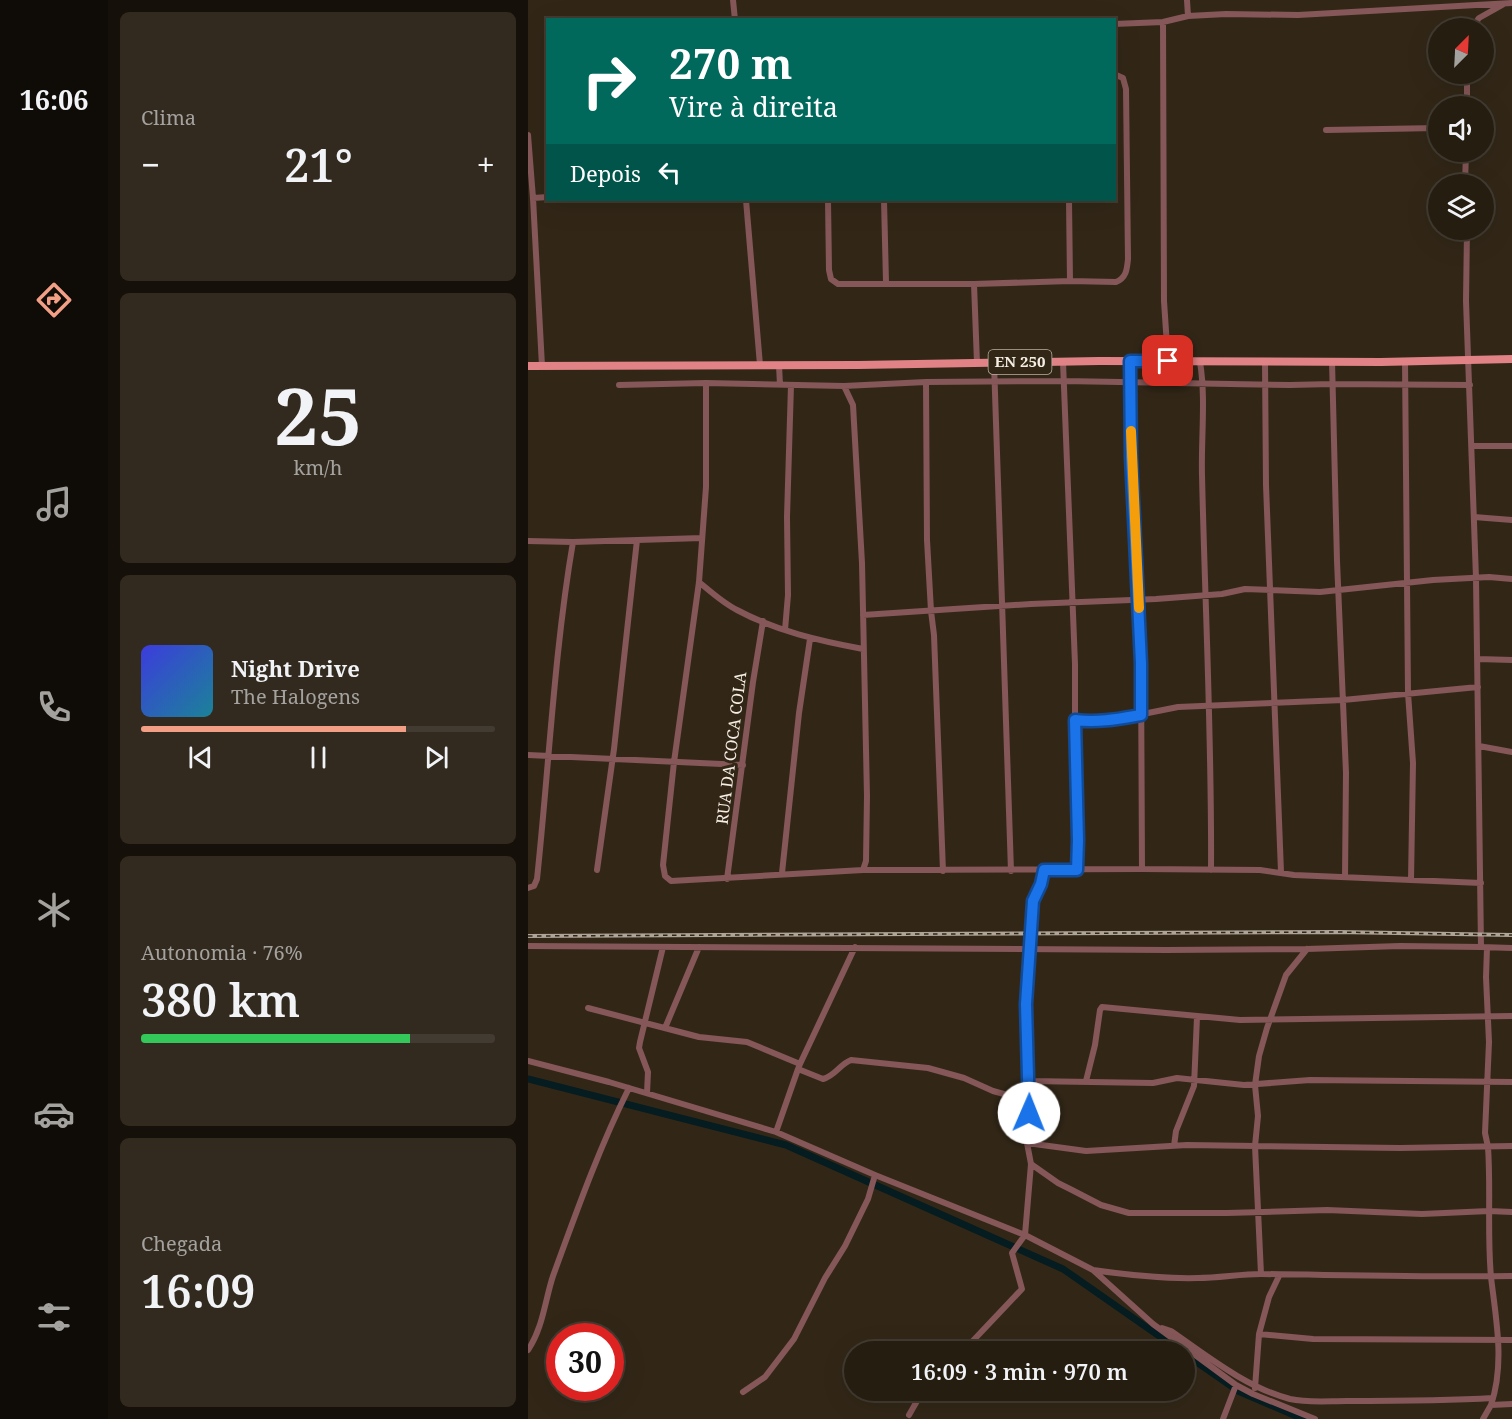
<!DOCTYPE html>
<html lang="pt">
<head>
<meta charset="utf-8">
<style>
	body { margin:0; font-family:"Noto Serif",serif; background:#322a1f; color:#f1f3f6; height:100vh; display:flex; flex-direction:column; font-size:22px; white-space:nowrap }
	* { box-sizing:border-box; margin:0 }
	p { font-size:20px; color:#a4a29f }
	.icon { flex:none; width:33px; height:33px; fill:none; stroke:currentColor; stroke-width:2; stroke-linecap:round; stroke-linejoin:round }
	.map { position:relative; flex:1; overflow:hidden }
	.drawer { display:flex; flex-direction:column; gap:12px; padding:12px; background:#151009; width:420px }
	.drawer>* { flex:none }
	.guide { position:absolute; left:18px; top:18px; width:570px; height:183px; border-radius:0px; box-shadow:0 6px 24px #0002,0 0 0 2px #423b31; background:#00695c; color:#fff; overflow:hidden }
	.needle { width:39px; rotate:24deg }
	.buttons { position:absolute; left:900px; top:18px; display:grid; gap:12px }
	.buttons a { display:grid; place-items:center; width:66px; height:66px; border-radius:50%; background:#261d11; box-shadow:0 6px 24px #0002,0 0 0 2px #423b31; font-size:30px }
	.speed { position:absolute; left:18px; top:1323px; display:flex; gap:12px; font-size:30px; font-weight:700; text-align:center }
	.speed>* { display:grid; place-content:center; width:78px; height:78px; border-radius:50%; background:#261d11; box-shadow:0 6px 24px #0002,0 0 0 2px #423b31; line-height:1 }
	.speed .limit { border:9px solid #d22; background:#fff; color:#111 }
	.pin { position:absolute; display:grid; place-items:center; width:51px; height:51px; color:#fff; margin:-26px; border-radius:12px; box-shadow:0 3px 9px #0006 }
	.me { position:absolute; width:66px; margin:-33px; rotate:1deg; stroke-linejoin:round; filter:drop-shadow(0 0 4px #0008) }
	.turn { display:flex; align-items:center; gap:21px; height:126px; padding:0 24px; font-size:27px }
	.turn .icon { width:78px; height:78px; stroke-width:2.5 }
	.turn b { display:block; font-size:42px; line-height:51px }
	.then { display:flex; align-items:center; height:57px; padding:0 24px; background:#0003; gap:12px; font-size:22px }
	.big { font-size:45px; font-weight:600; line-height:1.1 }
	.drawer .widget { flex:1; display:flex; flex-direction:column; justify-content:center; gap:9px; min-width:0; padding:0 21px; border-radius:9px; background:#322a1f }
	.drawer .dial { align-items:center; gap:0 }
	.dial b { font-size:78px; line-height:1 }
	.song { display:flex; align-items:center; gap:18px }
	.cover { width:72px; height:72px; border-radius:9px; background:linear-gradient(135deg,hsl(240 70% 55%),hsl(190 70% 35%)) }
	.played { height:6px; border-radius:3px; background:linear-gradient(90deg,#f39f85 75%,#423b31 75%) }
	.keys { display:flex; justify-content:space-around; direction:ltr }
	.heat { display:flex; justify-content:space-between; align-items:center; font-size:33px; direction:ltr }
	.charge { height:9px; border-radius:4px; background:linear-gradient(90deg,#34c759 76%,#423b31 0) }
	.trip { position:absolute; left:316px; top:1341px; width:351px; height:60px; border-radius:30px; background:#261d11; box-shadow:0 6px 24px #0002,0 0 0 2px #423b31; font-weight:600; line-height:60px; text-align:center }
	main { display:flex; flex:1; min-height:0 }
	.dock { display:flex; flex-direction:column; width:108px; justify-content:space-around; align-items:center; background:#0f0c07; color:#a4a29f }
	.dock .icon { width:42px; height:42px }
	.dock .selected { color:#f39f85 }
	.dock b { font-size:27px; color:#f1f3f6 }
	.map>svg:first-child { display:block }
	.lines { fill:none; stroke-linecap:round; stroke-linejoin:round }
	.canal { stroke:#051c20; stroke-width:7 }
	.minor { stroke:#855758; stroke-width:6 }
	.major { stroke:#e18386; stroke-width:8 }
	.rail-casing { stroke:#aea498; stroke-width:4 }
	.rail { stroke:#322717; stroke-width:1.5; stroke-dasharray:4.5; stroke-linecap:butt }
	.route-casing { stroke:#114b97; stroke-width:15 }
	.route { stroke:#1a73e8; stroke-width:10 }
	.slow { stroke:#f59e0b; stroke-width:10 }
	.labels { text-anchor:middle; stroke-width:6; stroke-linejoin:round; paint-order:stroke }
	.shield { fill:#322717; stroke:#bbb2a6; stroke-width:1.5 }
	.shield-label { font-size:15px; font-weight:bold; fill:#f6eee4 }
	.street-label { font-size:16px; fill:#f6eee4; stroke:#322717 }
</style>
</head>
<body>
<main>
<nav class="dock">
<b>16:06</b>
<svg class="icon selected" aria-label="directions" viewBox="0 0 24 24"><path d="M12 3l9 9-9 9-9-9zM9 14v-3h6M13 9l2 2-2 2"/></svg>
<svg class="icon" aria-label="music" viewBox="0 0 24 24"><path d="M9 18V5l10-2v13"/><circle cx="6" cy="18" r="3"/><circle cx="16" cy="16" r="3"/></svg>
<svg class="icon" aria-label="phone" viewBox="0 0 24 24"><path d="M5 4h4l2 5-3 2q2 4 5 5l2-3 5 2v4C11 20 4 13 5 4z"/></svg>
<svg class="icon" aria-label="climate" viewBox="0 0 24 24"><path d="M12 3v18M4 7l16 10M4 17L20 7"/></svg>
<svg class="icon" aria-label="car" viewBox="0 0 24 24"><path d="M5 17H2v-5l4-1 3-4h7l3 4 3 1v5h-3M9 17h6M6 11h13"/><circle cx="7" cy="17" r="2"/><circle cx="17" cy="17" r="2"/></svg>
<svg class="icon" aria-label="filters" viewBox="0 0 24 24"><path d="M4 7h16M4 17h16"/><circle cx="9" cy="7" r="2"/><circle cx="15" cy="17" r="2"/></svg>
</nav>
<section class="drawer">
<div class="widget"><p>Clima</p>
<div class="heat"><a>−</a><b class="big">21°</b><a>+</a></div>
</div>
<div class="widget dial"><b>25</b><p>km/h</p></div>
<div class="widget">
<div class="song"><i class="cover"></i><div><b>Night Drive</b><p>The Halogens</p></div></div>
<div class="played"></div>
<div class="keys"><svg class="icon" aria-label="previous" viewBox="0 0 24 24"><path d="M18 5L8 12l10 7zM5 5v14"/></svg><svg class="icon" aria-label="pause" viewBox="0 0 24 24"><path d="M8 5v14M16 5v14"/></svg><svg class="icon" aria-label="next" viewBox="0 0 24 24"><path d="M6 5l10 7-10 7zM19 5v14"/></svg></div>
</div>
<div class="widget"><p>Autonomia · 76%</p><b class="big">380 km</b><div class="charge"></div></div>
<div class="widget"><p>Chegada</p><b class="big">16:09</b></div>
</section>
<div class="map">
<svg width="984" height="1419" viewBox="0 0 984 1419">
	<rect width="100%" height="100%" fill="#322717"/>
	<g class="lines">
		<path class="canal" d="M0,1079l258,66 277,124 119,83
			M657,1354l53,37 65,28"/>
		<path class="minor" d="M205,0l2,20
			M659,0l1,16
			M635,22l1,279 4,60
			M586,24l49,-2 25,-6 38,-2 72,1 214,-12
			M944,28l7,-10 25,-14
			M939,106v-32
			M798,130l112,-2
			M0,135l5,63
			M937,184l1,-32
			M218,200l14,165
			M300,200l1,70 2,9 7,5h136l96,-3 46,1c10,-4 11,-12 12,-23l-2,-170 -3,-11 -9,-4
			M356,200l2,82
			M541,200l1,81
			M939,230l-1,71 10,277 5,369 31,1
			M446,284l3,79
			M602,361l1,84 10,218 1,206
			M804,361l5,200 9,212 -1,104
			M877,361l3,332 5,70 -2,117
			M535,362l12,302v90l3,86 -1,30
			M672,362c6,37 1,75 2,113 3,132 10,263 9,395
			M466,363l17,508
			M737,363l1,122 15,387
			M251,365l1,20
			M14,366l-9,-168 15,-1
			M398,382l1,158 4,71 3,24 9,236
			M178,383v104l-7,95 -25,180 -11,103 2,11 6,5 192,-11 279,-1 118,1 34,5 187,8
			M91,385l87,-2 138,3 82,-4 138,-1 226,4 42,-1 138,1
			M316,386l9,19 9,158 5,233 -1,65 -3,9
			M944,446h40
			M946,517l38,3
			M0,541l45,1 129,-4
			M171,582c12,10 24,21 38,28 39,21 83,31 126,39
			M335,615l168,-11 125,-5 66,-5 23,-5 75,3 113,-12 56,-3 23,2
			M257,630l3,-35 -1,-78 4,-132
			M950,659l34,1
			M547,720l15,2 18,-1 70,-14 165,-7 135,-13
			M951,746l33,6
			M0,755l215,10
			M69,870l17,-121 23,-209
			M254,873l17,-160 11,-74
			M199,879l26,-197 10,-61
			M0,888l6,-2 3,-7c12,-112 17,-226 36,-337
			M0,946l638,4 141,-1 93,-3 81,1
			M959,948l-1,29 3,65 -4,91 3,14c3,43 -1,86 3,130 5,43 14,86 0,128
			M60,1008l111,29 48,5 53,22 -2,5 25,10c12,-3 17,-15 28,-19l77,8 36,10 29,13 36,10
			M137,1028l34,-81
			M0,1061l81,21 167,50 99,43 150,60 68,35 60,54 83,61 17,9 62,25
			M272,1064l55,-117
			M501,1081l124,2 24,-5 67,7 66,-5 202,2
			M558,1081l9,-36 5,-35 2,-3 138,13 272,-4
			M119,1093l1,-21 -9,-24 1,-6 23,-95
			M248,1132l22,-63
			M499,1143l59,8 101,-6 213,3 112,-2
			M646,1146l2,-15 18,-45 3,-69
			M503,1164l27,19 14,7 29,15 28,8h98l100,-3 95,4 67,-3 23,1
			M565,1270c35,5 70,9 105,8 21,0 42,-4 63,-4 84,1 167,3 251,2
			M733,1274l-6,-128 3,-30 -3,-31 4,-29 8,-28 19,-53 21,-26
			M634,1328l9,3c36,25 76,57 119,68 18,4 38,2 56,2 49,0 98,0 147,-3
			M731,1334l54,5 199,1
			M0,1350c15,-22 17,-50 25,-74 23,-63 46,-128 76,-188
			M431,1352l9,-6 54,-57 -10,-36 13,-18 6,-71 -4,-21 2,-62 -3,-77 7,-103 8,-17 3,-14
			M727,1388l4,-54 10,-37 10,-21
			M215,1392l22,-15 29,-38 31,-61 20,-32 23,-47 7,-24
			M381,1415l8,-14 10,-11
			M695,1419l13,-34
			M955,1419l8,-14 21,-1"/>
		<path class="major" d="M0,366l330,-1 241,-4 282,1 131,-3"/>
		<defs>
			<path id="rail" d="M0,936l810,-4 174,3"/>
		</defs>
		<use href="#rail" class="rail-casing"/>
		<use href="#rail" class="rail"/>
	</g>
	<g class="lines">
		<defs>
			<path id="route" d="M501,1113l-3,-109 7,-103 8,-17 3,-14h33l1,-30 -3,-120c23,3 43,-1 66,-5v-52l-10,-206 -1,-96h38"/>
		</defs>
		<use href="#route" class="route-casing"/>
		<use href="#route" class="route"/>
		<path class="slow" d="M603,431l8,177"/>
	</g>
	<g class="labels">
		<rect class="shield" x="460.5" y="350" width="63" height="24" rx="4.5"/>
		<g class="shield-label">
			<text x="492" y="367">EN 250</text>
		</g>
		<g class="street-label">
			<text transform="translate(203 748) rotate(-83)" y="6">RUA DA COCA COLA</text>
		</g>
	</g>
</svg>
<div class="buttons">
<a><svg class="needle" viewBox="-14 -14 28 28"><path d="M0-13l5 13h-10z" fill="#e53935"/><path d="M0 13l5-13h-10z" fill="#a4a29f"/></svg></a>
<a><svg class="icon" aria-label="sound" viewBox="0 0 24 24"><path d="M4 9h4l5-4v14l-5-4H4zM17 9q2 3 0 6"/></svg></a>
<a><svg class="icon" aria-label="layers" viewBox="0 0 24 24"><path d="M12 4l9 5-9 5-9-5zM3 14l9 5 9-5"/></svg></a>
</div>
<div class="speed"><div class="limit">30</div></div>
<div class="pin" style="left:640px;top:361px;background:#d93025"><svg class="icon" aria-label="arrive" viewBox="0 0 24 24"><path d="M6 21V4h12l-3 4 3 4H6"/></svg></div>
<svg class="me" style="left:501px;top:1113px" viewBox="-20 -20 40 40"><circle r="19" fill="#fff"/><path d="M0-13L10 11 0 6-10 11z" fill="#1a73e8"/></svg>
<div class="trip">16:09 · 3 min · 970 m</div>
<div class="guide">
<div class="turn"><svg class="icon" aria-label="right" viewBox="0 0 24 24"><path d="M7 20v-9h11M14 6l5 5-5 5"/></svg><div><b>270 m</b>Vire à direita</div></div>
<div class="then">Depois<svg class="icon" aria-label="left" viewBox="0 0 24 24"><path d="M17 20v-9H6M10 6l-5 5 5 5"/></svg></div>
</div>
</div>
</main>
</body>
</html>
